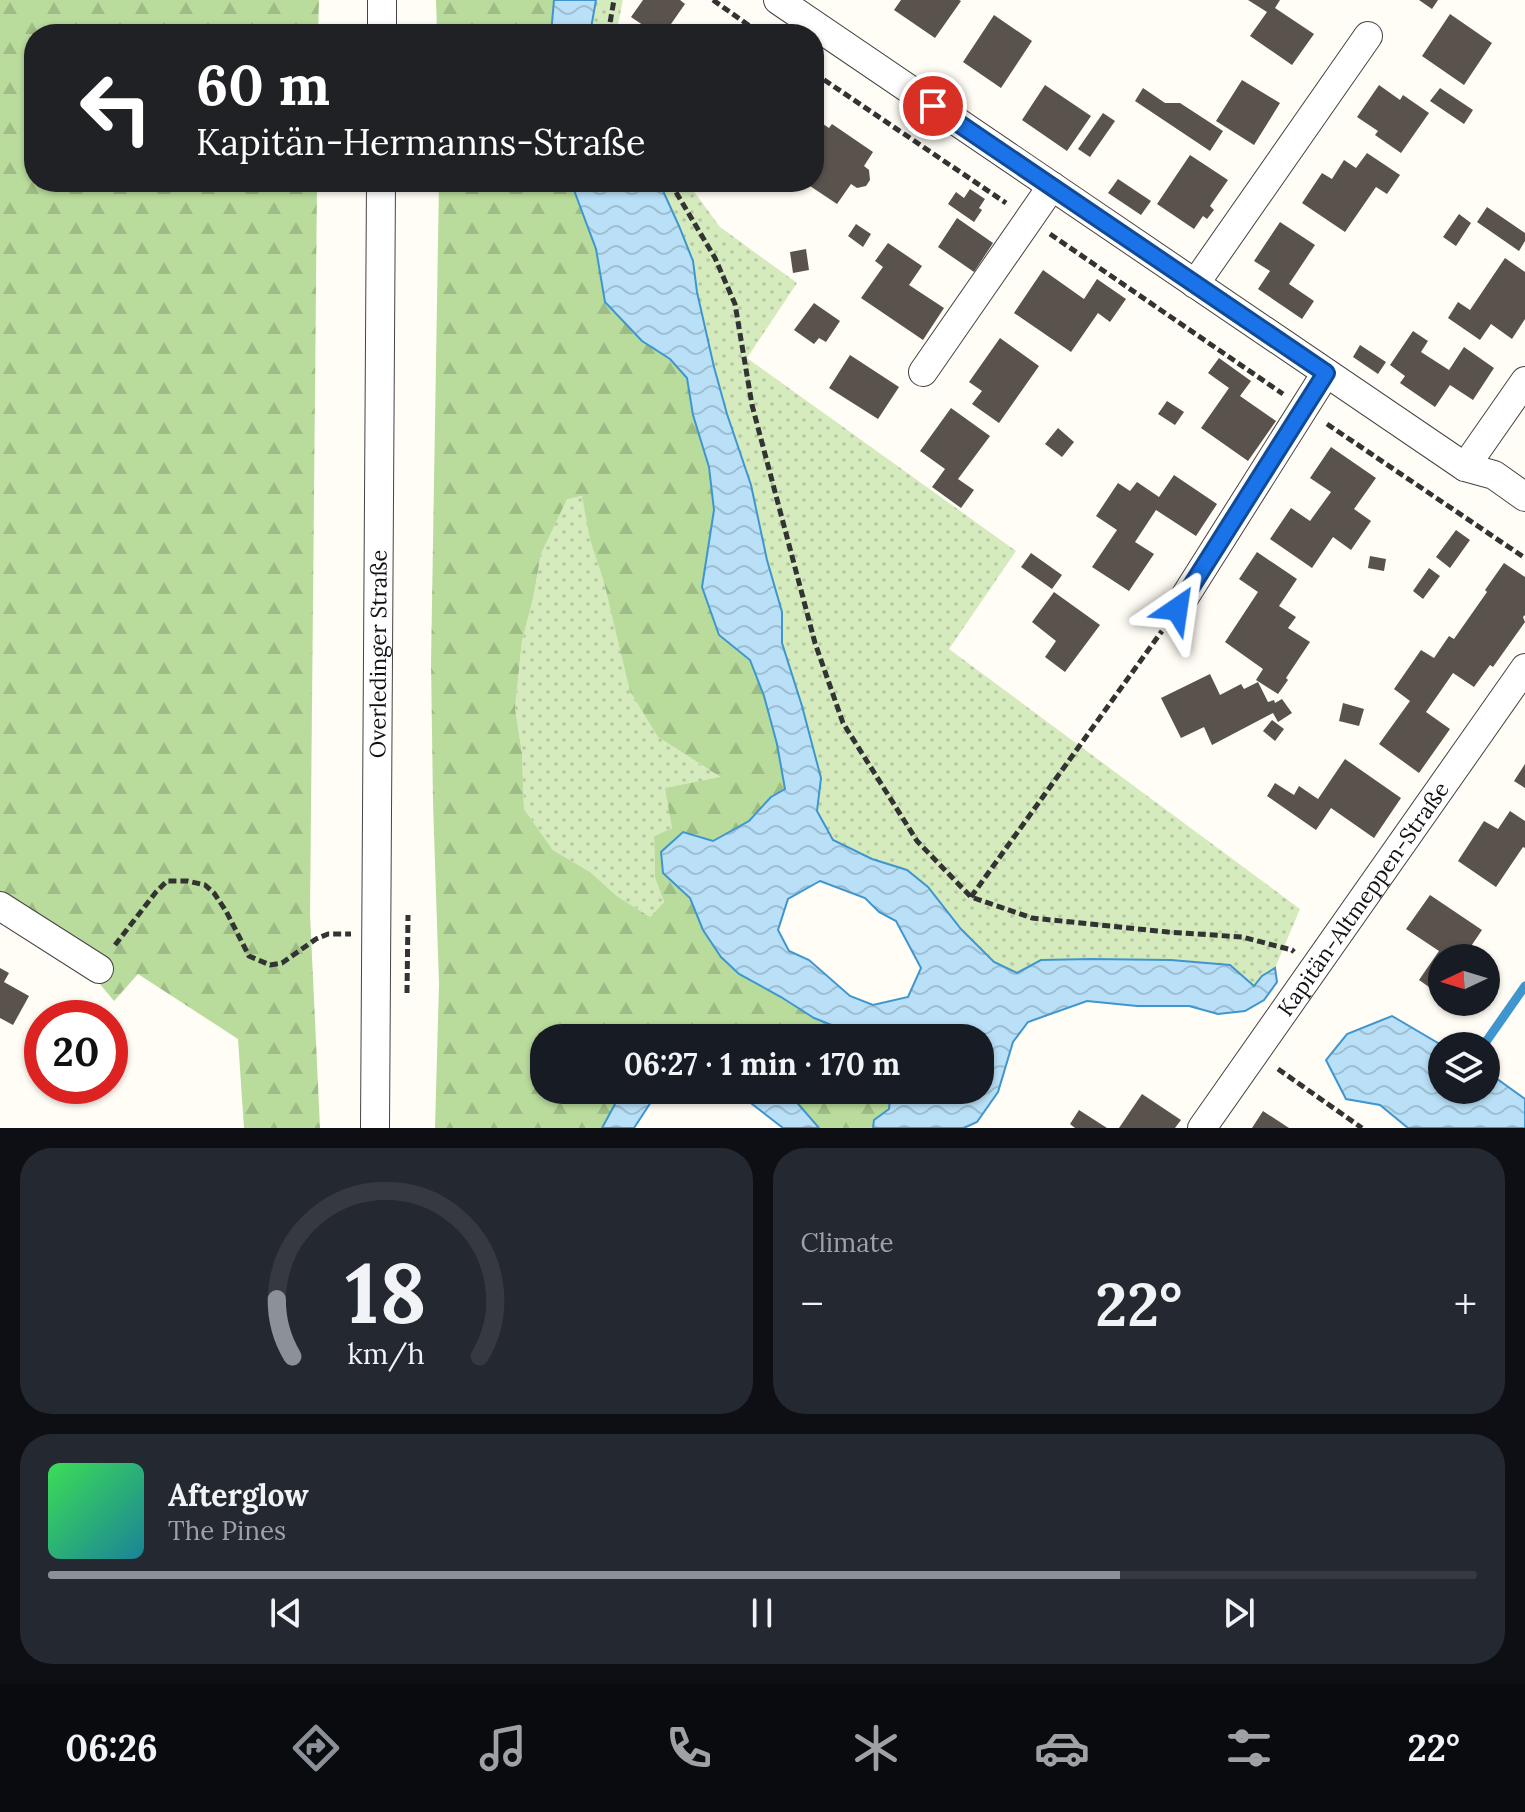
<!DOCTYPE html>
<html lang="en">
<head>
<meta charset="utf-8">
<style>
	body { margin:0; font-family:Lora,serif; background:#242831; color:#f1f3f6; height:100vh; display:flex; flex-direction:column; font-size:30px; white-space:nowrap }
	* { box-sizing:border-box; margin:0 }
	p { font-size:26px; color:#9ea1a6 }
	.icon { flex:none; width:44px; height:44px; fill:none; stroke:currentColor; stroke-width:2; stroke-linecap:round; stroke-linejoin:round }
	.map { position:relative; height:1128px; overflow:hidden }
	.side { display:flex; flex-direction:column; gap:20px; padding:20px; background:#0d0f14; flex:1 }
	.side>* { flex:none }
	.top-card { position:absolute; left:24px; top:24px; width:800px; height:168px; border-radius:32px; box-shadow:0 2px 6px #0004; background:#202124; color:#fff; overflow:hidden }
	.needle { width:52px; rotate:266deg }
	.controls { position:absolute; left:1428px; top:944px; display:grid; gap:16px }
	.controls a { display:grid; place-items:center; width:72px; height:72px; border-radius:50%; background:#171b24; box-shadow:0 2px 6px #0004; font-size:40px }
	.speed { position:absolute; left:24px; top:1000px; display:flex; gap:16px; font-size:40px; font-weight:700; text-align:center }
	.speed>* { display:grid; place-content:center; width:104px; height:104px; border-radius:50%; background:#171b24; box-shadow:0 2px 6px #0004; line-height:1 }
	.speed .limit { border:12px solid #d22; background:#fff; color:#111 }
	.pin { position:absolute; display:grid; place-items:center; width:68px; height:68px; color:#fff; margin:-34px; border:4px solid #fff; border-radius:50%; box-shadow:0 2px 8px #0007 }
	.me { position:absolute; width:88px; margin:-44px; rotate:32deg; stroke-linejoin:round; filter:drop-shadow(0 0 6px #0008) }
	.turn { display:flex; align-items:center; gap:28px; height:168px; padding:0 40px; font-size:36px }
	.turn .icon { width:104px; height:104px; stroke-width:2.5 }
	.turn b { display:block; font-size:56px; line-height:68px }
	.big { font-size:60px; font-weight:800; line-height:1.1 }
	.side .tile { flex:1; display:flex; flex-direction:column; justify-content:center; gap:12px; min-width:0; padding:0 28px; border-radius:32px; background:#242831 }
	.side .dial { align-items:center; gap:0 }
	.dial svg { height:208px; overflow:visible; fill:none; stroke:#363941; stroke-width:7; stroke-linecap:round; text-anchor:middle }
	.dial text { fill:#f1f3f6; stroke:none }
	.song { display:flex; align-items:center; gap:24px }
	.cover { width:96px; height:96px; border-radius:12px; background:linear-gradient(135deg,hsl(130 70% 55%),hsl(190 70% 35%)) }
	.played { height:8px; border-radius:4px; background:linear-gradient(90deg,#8c9099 75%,#363941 75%) }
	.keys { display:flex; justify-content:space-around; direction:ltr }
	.heat { display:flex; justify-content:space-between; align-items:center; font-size:44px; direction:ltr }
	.side .tiles { flex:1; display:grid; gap:20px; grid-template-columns:1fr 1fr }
	.tile:last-child { grid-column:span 2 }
	.trip { position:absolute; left:530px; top:1024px; width:464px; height:80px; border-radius:32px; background:#171b24; box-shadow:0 2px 6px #0004; font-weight:800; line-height:80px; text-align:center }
	.tab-bar { display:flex; height:128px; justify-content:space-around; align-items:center; background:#090b0e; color:#9ea1a6 }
	.tab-bar .icon { width:56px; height:56px }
	.tab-bar .current { color:#8c9099 }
	.tab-bar b { font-size:36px; color:#f1f3f6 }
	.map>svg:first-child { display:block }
	.grass { fill:url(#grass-dots) }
	.forest { fill:url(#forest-firs); fill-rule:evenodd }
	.water { fill:url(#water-waves); stroke:#3f96cf; stroke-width:2; fill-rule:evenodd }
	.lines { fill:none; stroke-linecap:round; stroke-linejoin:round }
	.stream { stroke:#3f96cf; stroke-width:9 }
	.building { fill:#5a524d }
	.minor-casing { stroke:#444; stroke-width:30 }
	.path { stroke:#333; stroke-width:5; stroke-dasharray:8 4; stroke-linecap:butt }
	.minor { stroke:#fff; stroke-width:28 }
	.route-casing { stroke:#114b97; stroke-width:20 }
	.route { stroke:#1a73e8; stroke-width:14 }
	.labels { text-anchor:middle; stroke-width:8; stroke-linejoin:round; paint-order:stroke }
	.street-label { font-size:22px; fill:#111; stroke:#fff }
</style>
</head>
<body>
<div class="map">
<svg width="1525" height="1128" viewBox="0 0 1525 1128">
	<defs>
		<pattern id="grass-dots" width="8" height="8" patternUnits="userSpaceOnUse" patternTransform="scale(2)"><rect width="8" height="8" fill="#d5ebbd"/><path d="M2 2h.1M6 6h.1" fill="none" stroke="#b6c8a1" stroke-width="1.8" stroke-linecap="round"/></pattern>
		<pattern id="forest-firs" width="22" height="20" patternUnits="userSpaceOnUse" patternTransform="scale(2)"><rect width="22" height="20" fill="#b9dc9c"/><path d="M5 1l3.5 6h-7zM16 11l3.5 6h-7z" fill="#9ebc85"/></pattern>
		<pattern id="water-waves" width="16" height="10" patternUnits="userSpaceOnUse" patternTransform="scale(2)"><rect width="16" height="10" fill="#b9e0f7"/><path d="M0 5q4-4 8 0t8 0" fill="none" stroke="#9ebfd3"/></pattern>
	</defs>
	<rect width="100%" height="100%" fill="#fffdf5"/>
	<path class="grass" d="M596,0h27l-7,34h-26z
		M659,182h28l33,45 77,56 -50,75 269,193 -67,98 351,260 -25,59 -13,8 -8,10 -24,-21 -59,-5h-129l-25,13 -23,-11 -87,-92 -35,-11 -39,-19 -16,-29 4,-33 -19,-72 -20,-63v-31l-68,-245 -17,-75 -4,-31z
		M583,496l7,44 68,197 63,41 -49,50 -18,8 1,42 9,24 -14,15 -33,-21 -27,-24 -37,-22 -29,-41 -2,-56 -7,-45 7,-67 11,-42 8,-45 26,-56z"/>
	<path class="forest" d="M0,0h319l-1,34h-284v148h283l-7,732 10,214h-76l-6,-89 -100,-65 -24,27 -53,-64 -61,-40z
		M436,0h118l-3,34h-114z
		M439,182h132l25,67 9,53 37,39 28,18 17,19 6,37 16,52 5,43 -12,77 17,48 31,25 14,36 13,48 8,44 -14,9 -22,24 -36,20 -50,32 27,25 13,32 78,67 33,21 50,20h-320v52h75l-4,14 -13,24h-167l4,-144 -6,-182 -2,-139zM582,496l8,44 14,42 26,109 28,46 62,40 -55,11 7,40 -18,8 1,42 9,24 -14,15 -33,-21 -27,-24 -37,-22 -29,-41 -2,-56 -7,-45 7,-67 11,-42 8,-45 26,-55z
		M781,1090h110l-2,19 -15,11 -1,8h-54l-25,-29z"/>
	<path class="water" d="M554,0h42l-6,34h-39z
		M571,182h88l20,44 14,35 4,31 17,75 13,47 24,71 16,75 15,52v31l20,63 19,72 -4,33 16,29 39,19 35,11 21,17 33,42 33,33 23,11 24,-13 50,-1 80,1 59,5 24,21 8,-10 13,-8 2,14 -13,18 -19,11 -27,3 -29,-8h-52l-50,-5 -59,21 -15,20 -15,50 -21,30 -13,6h-91l1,-8 15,-11 2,-19h89v-52h-116l-50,-20 -33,-21 -42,-23 -18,-17 -18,-27 -13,-32 -27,-25 -2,-21 22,-20 30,9 36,-20 22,-24 14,-8 -8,-45 -13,-48 -14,-36 -31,-25 -17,-48 12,-77 -5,-43 -16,-52 -6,-37 -17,-19 -28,-18 -37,-39 -9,-53zM820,881l45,17 14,14 17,9 25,47 -13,29 -35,8 -23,-9 -41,-36 -20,-9 -11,-21 10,-31z
		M1392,1016l51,30h-1v44h44v-19l39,28v29h-117l-28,-23 -34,-6 -20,-39 21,-26z
		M619,1090h45l-11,9 -19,29h-32l13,-24z
		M734,1090h47l13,9 25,29h-36z"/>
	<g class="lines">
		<path class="stream" d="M1483,1046l42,-60"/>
	</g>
	<path class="building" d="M643,0h37l5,4 -14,20 16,10h-31l-25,-17z
		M901,0h58l2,1 -26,37 -41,-28z
		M1248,0h32l-5,8 39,26 -22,31 -42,-29 17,-24z
		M1419,0h19l-6,9z
		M1450,14l42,29 -28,42 -42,-29z
		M994,15l38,26 -31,47 -38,-26z
		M1242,80l38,23 -26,42 -38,-24z
		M1045,85l46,31 -24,35 -45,-31z
		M1379,85l21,15 3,-5 26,18 -28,40 -26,-18 3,-4 -21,-14z
		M1143,88l22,15h15l43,28 -13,20 -75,-50z
		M1440,88l33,22 -9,14 -34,-23z
		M1103,113l12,8 -25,36 -12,-8z
		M814,118l15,10 3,-4 41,28 -9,14 5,4 1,10 -4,6 -9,2 -6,-4 -14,20 -33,-22h10z
		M1367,153l33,22 -13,19 -11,-7 -31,45 -43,-29 20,-30 10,6 12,-19 12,8z
		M1190,155l38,25 -18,26 4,4 -7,9 -4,-3 -9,13 -37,-25z
		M1118,179l33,22 -10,14 -33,-22z
		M970,189l15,10 -6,9 3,2 -8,12 -26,-18 8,-12 8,6z
		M1487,207l38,26v8l-6,10 -42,-29z
		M1459,214l12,9 -15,23 -13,-9z
		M957,218l36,25 -19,29 -36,-25z
		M1280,222l35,23 -26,39 25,17 -12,18 -44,-30 12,-18 -16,-10z
		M856,224l15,10 -8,13 -15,-11z
		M888,243l34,23 -13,19 35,23 -21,32 -62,-42 22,-31 -8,-6z
		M806,249l3,21 -16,3 -3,-21z
		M1505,258l20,14v47l-13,20 -21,-15 -11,16 -32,-22 10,-16 12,8z
		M1043,270l41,29 13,-20 29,20 -16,23 -12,-9 -27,39 -57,-39z
		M814,303l26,18 -14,21 -7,-4 -5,6 -20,-14z
		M1413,331l15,10 -7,11 28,18 15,-23 30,21 -21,32 -23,-15 -15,22 -35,-24 5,-7 -15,-11z
		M1000,338l39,28 -40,57 -27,-19 10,-13 -13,-9z
		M1360,345l26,17 -8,12 -25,-17z
		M850,355l49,32 -21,32 -49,-31z
		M1219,358l32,23 -11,15 36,25 -28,40 -47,-33 28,-40 -21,-15z
		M1167,401l17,11 -9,13 -17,-11z
		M951,408l39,28 -32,43 16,11 -13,18 -29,-21 13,-18 -25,-18z
		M1058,428l16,14 -12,15 -17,-13z
		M1331,447l45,31 -22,31 17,12 -20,29 -18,-13 -21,31 -42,-29 21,-31 19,13 21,-29 -21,-14z
		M1174,475l43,29 -21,32 -40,-26 -21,32 19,12 -25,37 -37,-24 25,-37 -21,-14 22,-33 12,8 7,-9 22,15z
		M1456,530l14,10 -20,28 -14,-11z
		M1257,552l40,27 -18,27 17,11 -8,11 22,14 -24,36 2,2 -10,14 -22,-14 7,-11 -38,-27 33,-50 -19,-13z
		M1031,553l31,22 -10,14 -31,-22z
		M1370,556l16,3 -2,12 -16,-3z
		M1504,563l21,14v38l-2,2 2,5 -32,45 -3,-2 -16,22 -21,-14 -11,16 -16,23 24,17 -31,44 -40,-29 31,-43 -16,-12 27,-39 13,8 15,-22 5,3 33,-47 -2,-2z
		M1429,568l11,8 -17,23 -10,-8z
		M1054,592l46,33 -35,47 -20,-15 11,-16 -24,-19z
		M1210,674l10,21 21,-11 3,5 14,-7 10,20 6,-2 1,3 7,-4 10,14 -14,9 -5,-9 -61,32 -8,-18 -23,11 -20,-40z
		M1343,703l21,6 -5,17 -20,-5z
		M1272,720l12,9 -9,12 -12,-10z
		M1345,759l56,39 -27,40 -43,-30 -15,22 -49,-34 8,-13 19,12 5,-9 19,13z
		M1525,764v24l-11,-7z
		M1510,811l15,10v27l-2,-1 -27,40 -38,-26 26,-40 14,8z
		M1430,895l52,35 -19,28h-21v38l-23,-16 20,-29 -33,-22z
		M0,968l9,5 -5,9 25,14 -16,29 -13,-7z
		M1142,1094l39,26 -6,8h-56z
		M1079,1110l28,18h-32l-5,-4z
		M1263,1111l26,17h-37z"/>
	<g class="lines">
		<defs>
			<g id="minor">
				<path d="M778,0l687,467 29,8 31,22"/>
				<path d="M382,34v-34"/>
				<path d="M1195,284l173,-248"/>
				<path d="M923,372l129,-186"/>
				<path d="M1465,467l60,-86"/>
				<path d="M1177,609l149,-236"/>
				<path d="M0,906l99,63"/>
				<path id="s1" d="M375,1128l6,-946"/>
				<path id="s2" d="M1202,1128l323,-460"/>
			</g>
		</defs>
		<use href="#minor" class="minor-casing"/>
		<path class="path" d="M713,0l48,34
			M608,34l6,-34
			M814,73l192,130
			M670,182l45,76 20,46 17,101 63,238 28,80 74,118 54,56 61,21 136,14 74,5 50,13 2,2
			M1050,234l233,160
			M1327,424l198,134
			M971,897l191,-266
			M115,945l41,-53 11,-11h20l18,4 9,8 12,18 23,45 21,9 12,-2 34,-24 12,-5h23
			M407,993l1,-78
			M1278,1069l84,59"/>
		<use href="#minor" class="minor"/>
	</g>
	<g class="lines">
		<defs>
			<path id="route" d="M933,106l393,267 -149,236"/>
		</defs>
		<use href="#route" class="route-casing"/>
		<use href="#route" class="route"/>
	</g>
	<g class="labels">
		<g class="street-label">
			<text dy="8" stroke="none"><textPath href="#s1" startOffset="474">Overledinger Straße</textPath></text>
			<text dy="8" stroke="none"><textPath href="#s2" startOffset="280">Kapitän-Altmeppen-Straße</textPath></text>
		</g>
	</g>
</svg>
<div class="controls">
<a><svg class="needle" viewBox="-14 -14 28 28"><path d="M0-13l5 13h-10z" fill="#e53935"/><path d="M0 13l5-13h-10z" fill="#9ea1a6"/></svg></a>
<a><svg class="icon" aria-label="layers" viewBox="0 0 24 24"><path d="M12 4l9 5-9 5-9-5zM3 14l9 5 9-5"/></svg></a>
</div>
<div class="speed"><div class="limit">20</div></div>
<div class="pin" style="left:933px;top:106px;background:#d93025"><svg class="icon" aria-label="arrive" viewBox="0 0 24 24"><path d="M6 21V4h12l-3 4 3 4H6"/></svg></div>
<svg class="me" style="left:1177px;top:609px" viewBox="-20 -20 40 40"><path d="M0-17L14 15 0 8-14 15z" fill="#1a73e8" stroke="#fff" stroke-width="4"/></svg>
<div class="trip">06:27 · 1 min · 170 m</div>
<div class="top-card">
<div class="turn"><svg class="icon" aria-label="left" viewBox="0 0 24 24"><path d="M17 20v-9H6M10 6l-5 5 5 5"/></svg><div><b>60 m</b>Kapitän-Hermanns-Straße</div></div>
</div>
</div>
<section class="side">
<div class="tiles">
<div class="tile dial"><svg viewBox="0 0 100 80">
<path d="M14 69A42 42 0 1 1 86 69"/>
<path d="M14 69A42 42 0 0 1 8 47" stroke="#8c9099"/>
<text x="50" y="56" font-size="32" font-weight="700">18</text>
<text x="50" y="72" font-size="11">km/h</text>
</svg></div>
<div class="tile"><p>Climate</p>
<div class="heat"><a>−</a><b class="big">22°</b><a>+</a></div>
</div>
<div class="tile">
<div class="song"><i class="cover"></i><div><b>Afterglow</b><p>The Pines</p></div></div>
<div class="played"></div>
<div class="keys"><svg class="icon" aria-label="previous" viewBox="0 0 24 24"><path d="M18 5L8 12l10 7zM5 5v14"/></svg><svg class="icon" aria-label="pause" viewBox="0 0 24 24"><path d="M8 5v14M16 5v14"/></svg><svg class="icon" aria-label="next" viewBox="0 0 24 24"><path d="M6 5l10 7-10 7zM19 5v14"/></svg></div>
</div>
</div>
</section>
<nav class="tab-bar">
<b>06:26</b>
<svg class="icon current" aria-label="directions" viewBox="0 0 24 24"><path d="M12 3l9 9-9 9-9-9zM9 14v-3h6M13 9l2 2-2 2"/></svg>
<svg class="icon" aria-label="music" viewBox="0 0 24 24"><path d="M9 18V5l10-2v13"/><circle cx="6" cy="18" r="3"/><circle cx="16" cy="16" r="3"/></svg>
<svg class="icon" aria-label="phone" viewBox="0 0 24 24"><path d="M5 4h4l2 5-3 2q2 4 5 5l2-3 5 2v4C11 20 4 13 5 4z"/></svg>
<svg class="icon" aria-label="climate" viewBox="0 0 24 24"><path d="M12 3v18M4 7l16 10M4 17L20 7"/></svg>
<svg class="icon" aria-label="car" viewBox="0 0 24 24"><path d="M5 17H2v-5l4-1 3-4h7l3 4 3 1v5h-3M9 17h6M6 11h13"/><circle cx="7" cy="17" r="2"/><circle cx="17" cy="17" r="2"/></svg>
<svg class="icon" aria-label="filters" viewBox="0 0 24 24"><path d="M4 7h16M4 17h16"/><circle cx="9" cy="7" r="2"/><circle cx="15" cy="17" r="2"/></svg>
<b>22°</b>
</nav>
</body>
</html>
